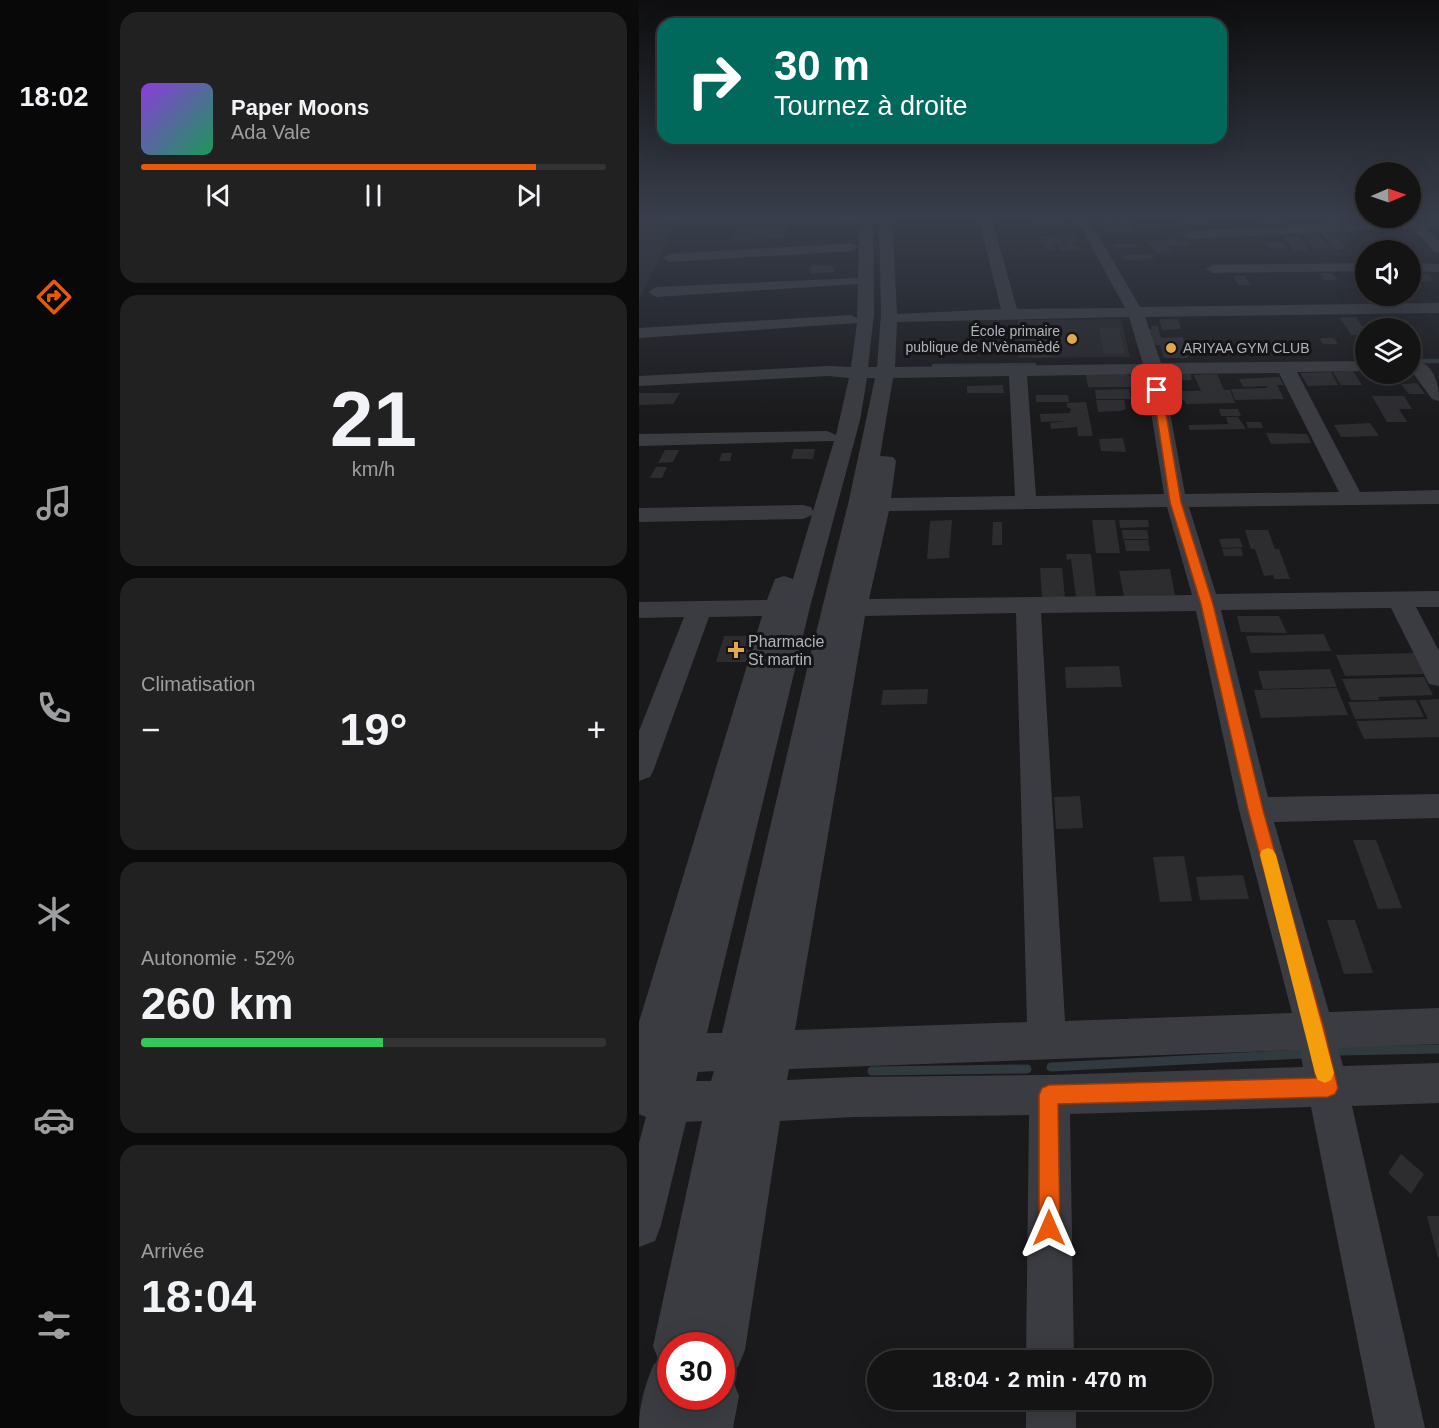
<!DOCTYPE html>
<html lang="fr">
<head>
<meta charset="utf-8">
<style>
	body { margin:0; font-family:Helvetica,sans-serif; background:#212122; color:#f1f3f6; height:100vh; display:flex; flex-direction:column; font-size:22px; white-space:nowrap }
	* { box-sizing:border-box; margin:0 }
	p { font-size:20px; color:#9d9ea0 }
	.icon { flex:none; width:33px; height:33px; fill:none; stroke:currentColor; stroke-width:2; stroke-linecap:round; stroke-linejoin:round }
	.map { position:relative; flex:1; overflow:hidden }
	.sheet { display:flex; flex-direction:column; gap:12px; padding:12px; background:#0b0b0c; width:531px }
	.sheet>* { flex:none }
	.top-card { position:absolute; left:18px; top:18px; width:570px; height:126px; border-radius:18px; box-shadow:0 6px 24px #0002,0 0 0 2px #333334; background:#00695c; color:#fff; overflow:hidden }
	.needle { width:39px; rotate:88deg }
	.tools { position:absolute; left:716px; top:162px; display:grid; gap:12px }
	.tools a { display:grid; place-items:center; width:66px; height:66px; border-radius:50%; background:#141415; box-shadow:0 6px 24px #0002,0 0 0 2px #333334; font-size:30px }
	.speed { position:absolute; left:18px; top:1332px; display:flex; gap:12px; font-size:30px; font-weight:700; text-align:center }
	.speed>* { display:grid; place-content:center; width:78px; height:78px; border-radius:50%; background:#141415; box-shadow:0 6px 24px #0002,0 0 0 2px #333334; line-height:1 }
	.speed .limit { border:9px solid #d22; background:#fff; color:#111 }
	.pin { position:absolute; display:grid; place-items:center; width:51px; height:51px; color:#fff; margin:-26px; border-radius:12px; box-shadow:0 3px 9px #0006 }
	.me { position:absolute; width:66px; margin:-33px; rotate:0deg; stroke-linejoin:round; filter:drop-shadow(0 0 4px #0008) }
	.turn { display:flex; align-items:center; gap:21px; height:126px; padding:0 18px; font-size:27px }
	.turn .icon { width:78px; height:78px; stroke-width:2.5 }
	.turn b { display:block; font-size:42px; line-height:51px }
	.big { font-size:45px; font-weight:800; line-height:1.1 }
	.sheet .tile { flex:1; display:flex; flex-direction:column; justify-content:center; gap:9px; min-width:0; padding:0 21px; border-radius:18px; background:#212122 }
	.sheet .dial { align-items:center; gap:0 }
	.dial b { font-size:78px; line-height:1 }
	.song { display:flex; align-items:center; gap:18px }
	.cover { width:72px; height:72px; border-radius:9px; background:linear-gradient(135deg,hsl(270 70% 55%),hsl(150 70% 35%)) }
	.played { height:6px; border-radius:3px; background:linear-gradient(90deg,#ea580c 85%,#333334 85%) }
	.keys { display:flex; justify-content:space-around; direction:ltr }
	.heat { display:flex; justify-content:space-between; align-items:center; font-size:33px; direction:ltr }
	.charge { height:9px; border-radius:4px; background:linear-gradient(90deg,#34c759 52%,#333334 0) }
	.trip { position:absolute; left:228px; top:1350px; width:345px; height:60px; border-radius:30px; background:#141415; box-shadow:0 6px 24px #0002,0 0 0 2px #333334; font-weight:800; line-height:60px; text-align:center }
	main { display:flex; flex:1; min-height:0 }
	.menu { display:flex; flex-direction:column; width:108px; justify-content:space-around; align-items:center; background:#080808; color:#9d9ea0 }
	.menu .icon { width:42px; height:42px }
	.menu .on { color:#ea580c }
	.menu b { font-size:27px; color:#f1f3f6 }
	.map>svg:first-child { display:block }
	.built { fill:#262629 }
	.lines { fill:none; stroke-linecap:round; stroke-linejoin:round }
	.stream-far1 { stroke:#313a3f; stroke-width:4.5 }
	.stream { stroke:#313a3f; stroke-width:9 }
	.building { fill:#2d2d30 }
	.minor { fill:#3b3c41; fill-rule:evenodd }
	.route { fill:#ea580c; stroke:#983908; stroke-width:1.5 }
	.slow { fill:#f59e0b }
	.poi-dot { fill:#e2a74c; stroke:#151517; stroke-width:2 }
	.labels { text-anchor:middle; stroke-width:6; stroke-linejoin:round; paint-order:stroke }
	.far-poi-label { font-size:14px; fill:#aeb2ba; stroke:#151517; text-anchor:end }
	.poi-label { font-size:16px; fill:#aeb2ba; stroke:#151517; text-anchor:start }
</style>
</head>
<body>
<main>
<nav class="menu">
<b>18:02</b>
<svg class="icon on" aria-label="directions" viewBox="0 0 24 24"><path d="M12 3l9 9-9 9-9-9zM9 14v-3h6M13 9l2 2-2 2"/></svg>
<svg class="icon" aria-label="music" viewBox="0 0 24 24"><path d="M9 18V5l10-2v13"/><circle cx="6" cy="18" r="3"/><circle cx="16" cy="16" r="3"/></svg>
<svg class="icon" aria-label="phone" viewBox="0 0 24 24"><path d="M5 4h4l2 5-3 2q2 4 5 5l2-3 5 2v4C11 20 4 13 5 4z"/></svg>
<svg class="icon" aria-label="climate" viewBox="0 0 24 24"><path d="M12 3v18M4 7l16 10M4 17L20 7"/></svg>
<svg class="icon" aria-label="car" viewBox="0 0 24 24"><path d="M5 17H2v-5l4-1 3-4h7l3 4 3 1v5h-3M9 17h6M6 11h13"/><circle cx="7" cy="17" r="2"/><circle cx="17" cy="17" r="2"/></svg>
<svg class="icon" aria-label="filters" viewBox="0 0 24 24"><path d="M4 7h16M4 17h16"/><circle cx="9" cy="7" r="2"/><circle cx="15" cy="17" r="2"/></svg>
</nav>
<section class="sheet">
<div class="tile">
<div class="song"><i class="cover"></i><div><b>Paper Moons</b><p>Ada Vale</p></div></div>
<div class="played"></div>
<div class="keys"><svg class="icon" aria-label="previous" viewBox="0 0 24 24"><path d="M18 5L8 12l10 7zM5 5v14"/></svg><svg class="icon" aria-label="pause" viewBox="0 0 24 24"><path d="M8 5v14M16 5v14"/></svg><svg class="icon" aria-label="next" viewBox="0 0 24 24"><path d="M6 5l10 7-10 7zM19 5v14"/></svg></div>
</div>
<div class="tile dial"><b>21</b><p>km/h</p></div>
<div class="tile"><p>Climatisation</p>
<div class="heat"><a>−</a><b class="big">19°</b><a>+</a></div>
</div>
<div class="tile"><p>Autonomie · 52%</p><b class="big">260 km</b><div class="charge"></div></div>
<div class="tile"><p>Arrivée</p><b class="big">18:04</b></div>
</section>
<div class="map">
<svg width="800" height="1428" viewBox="0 0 800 1428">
	<rect width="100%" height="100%" fill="#1a1a1c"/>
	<path class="built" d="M37,223l-37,77v-75z
		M482,319l9,38 -111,1 -1,-38z"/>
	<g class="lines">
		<path class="stream-far1" d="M771,361h29
			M295,366l100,-1"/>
		<path class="stream" d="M702,1051l98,-2
			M412,1067l252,-13
			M233,1071l155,-2"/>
	</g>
	<path class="building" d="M393,216h13l1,3h4l-1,-3h21l1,2h-4l1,3 -5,1 -1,-4h-3l1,5 -5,5h-20z
		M461,216h12l1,4 5,2 -15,1z
		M476,216h12l7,16 -29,1 -2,-5h4l-1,-2 19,2 -5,-9h-4z
		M539,216h26l5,6 -26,1z
		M617,216h18l9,9 -19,-1z
		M697,216l8,7h-17l-7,-6z
		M496,224h27l3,6h-28z
		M148,225l-3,13 -54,3 6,-15z
		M776,231l4,4 -32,1 -3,-4z
		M678,233l13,15 -16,1 -13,-15z
		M682,233h12l14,16h-13z
		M436,235l1,3h-15l1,6h-8l1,6h-8l-2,-6h-4l-1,-4 14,-1h-15l-1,-3z
		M645,236h15l10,14h-16z
		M538,238l2,3 9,-1 4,5 -25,1 4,6 -14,1 -9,-11z
		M426,239h12l1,4h-6l1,3h6l1,4h-21v-4l8,-2z
		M626,242h18l4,6h-19z
		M474,244h22l2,4h-23z
		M513,254l2,5 -29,1 -1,-5z
		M172,265l23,1v6l-24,2z
		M680,273h13l6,7h-14z
		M789,274l6,7 -20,1 -4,-4v-3z
		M594,276h12l6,9h-13z
		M717,317l9,13v5h-14l-11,-17z
		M520,319h19l3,10 -19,1z
		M512,326h7l3,12 22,-1 5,21h-24l-4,-13h-9l-3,-16h4z
		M460,328h20l6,26h-21z
		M680,338h15l4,6h-15z
		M562,341l3,11h-9l-1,-6 -7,1 -2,-5z
		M392,342h18l2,15 -19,1z
		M714,371l9,14h-21l-8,-13z
		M692,372l7,13 -30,1 -8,-13z
		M531,373h20l2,7 -20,1z
		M486,374l11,4 2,9h-50l-2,-12z
		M578,374l7,16h6l5,13 -49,1 -2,-4h-10l-2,-9h29l-7,-16z
		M640,377l5,8h-7l7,14 -49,1 -4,-11 37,-1 -2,-2 -23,1 -4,-8z
		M778,383l8,11h-16l-8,-10z
		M364,385l1,8h-37v-7z
		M490,389l2,10h-35l-1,-9z
		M0,393h41l-7,11 -34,1z
		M397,395h32l1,7h-33z
		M733,396h32l8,13h-13l8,13h-20z
		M457,400h28l2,9 -6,2 -22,1z
		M447,402l7,34h-15l-1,-9 -26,2 -1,-6 17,-2 -26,1 -1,-8 30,-1 1,-4 -4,-2v-4z
		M580,409h19l3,7h-20z
		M587,417h12l8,12 -56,1 -2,-5 40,-1z
		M607,422h15l2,6h-15z
		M731,423l9,13 -38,1 -7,-12z
		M627,433l41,1 4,9 -40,1z
		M484,438l3,14 -25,-1 -2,-12z
		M155,449h21l-2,10h-22z
		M26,450h14l-6,12 -15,1z
		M83,453h10l-2,8h-11z
		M17,467h11l-5,11h-12z
		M313,520l-3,38 -22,1 3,-38z
		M453,520h23l5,33h-24z
		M480,520h29l1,7 -29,1z
		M354,522h9v23h-10z
		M483,530h25l2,9h-26z
		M606,530h23l7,19h4l11,30h-16l-1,-4 -9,1 -9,-27h-4z
		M600,538l4,9 -21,1 -3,-9z
		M485,540h24l2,11h-24z
		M602,548l2,8h-19l-2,-7z
		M427,554h25l5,43 -20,1 -5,-39 -4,1z
		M401,568h22l3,30h-23z
		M531,569l5,26 -51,2 -5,-26z
		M598,616h42l8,17 -46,-1z
		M685,634l7,17 -80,2 -5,-17z
		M85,636h34l-8,26h-34z
		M775,653l10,21 -79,2 -9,-21z
		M480,666l3,21 -56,1 -1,-21z
		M691,669l7,18 -74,2 -5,-18z
		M785,677l9,18 -55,2 2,3h-29l-9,-21z
		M698,688l11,27 -87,3 -7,-28z
		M289,689l-1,15 -46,1 2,-15z
		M800,699v38l-75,2 -8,-18 72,-2 -9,-19z
		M777,700l8,17 -69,2 -7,-17z
		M441,796l3,32 -27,1 -2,-32z
		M714,840h23l26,68 -24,1z
		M545,856l8,45 -32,1 -7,-45z
		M604,875l6,24 -49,1 -4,-23z
		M688,920h28l18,53 -29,1z
		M762,1154l23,20 -13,20 -23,-21z
		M788,1216h12v42h-1z"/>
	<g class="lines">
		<path class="minor" d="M0,216h67v1l4,1 182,-2 5,98 104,-5 -23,-93h13l26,93 108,-1 -50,-92h12l53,91 299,-4v10l-294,4 16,46 204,-2v10l-68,1 63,120 79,-2v14l-250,3 27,87 223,-3v16h-23l23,44v35l-10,-2 -38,-76 -170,2 47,187 171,-3v24l-165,4 55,190 110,-4v36l-101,4 5,18 96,-3v40l-87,3 73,322h-50l-64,-321 -241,7 4,246h-48l3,-245 -175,2 -74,4 -35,229 -7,17 -17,7v-28h-50v50h50v-22l11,4 7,18 -6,32h-94c0,-22 6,-44 15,-64l5,-3 -6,-15 49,-225 -16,1 -25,103 -6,16 -16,6v-104l7,-26 -7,-3v-92l123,-406 -53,1 -55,152 -4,8 -11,4v-50l45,-114 -45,1v-16l128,-2 8,-21 9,-3 9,3 19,-64 -9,4 -164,3v-14l164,-3 8,2 2,4 21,-70 -195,5v-12l188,-3 9,4 13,-57 -20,-2 -190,10v-10l190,-10 22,1 6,-44 -218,15v-10l212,-13 6,3 1,-34 -202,13 -8,-5 8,-5 202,-9 1,-31 -7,4 -182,11 -7,-4 7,-4 182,-11 7,4v-26l-149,5 -31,-5 -40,3zM234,220h6l2,94 -4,53h-9l6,-53zM490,317l14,47 -248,3 2,-45zM640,373l60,119 -154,2 -22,-120zM506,374l19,120 -128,2 -9,-120zM370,376l6,120 -124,2 5,-37 -3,-4 -13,-1 13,-78zM228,378h8l-26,122 -42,169 -85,364h-15l103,-426 50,-187zM528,507l25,88 -323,4 20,-88zM557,611l43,199 53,203 -227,8 -24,-408zM377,613l11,409 -232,8 70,-414zM661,1050l3,17 -254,8 -195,2 -67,3 2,-11zM75,1071l-3,10h-15l2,-9z
			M800,219v8l-13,1 13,13v12l-5,-1 -22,-24 -223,11 -7,-4 7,-4z
			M726,263v8l-152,2 -7,-4 7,-4z
			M771,263l29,1v8l-29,-1z
			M778,361c18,4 22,24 22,40l-7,-2 -22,-30 1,-7z
			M387,1400h50v28h-50z"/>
	</g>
	<linearGradient id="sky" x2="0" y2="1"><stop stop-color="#0e0e0f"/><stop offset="0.52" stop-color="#383e4b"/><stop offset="1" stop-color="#383e4b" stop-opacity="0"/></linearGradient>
	<rect width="800" height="416" fill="url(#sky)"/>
	<path class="route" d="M518,388l5,2 19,112 32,102 50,206 61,219 14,59 -3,6 -7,3 -270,7 2,124 -3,7 -8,3 -7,-3 -3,-7v-133l3,-7 7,-3 267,-7 -10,-49 -58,-219 -47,-206 -31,-102 -17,-112z"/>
	<path class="slow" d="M629,848l5,2 3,5 58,218 -3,7 -6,3 -7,-3 -3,-7 -55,-218 2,-5z"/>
	<g class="poi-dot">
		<circle cx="433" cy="339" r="6"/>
		<circle cx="532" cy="348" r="6"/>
		<path d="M94 641h6v6h6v6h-6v6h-6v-6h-6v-6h6z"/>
	</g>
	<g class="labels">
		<g class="far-poi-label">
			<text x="421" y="336">École primaire<tspan x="421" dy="16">publique de N'vènamèdé</tspan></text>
			<text x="544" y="353" text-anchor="start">ARIYAA GYM CLUB</text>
		</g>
		<g class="poi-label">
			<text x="109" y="647">Pharmacie<tspan x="109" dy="18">St martin</tspan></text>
		</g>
	</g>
</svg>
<div class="tools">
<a><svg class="needle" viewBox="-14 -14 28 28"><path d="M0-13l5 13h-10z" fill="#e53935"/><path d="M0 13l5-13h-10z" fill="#9d9ea0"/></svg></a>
<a><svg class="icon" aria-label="sound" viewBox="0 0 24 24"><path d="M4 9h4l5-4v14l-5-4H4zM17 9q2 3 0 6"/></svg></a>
<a><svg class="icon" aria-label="layers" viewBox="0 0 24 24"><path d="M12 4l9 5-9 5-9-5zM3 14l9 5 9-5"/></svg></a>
</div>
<div class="speed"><div class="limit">30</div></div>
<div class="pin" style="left:518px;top:390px;background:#d93025"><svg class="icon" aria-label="arrive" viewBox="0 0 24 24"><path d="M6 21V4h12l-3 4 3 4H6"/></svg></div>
<svg class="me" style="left:410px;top:1228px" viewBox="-20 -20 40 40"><path d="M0-17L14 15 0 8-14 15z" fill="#ea580c" stroke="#fff" stroke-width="4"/></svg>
<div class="trip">18:04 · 2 min · 470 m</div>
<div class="top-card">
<div class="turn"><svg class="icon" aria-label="right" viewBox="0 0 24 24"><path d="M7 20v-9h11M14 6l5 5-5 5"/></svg><div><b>30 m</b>Tournez à droite</div></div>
</div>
</div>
</main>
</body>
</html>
